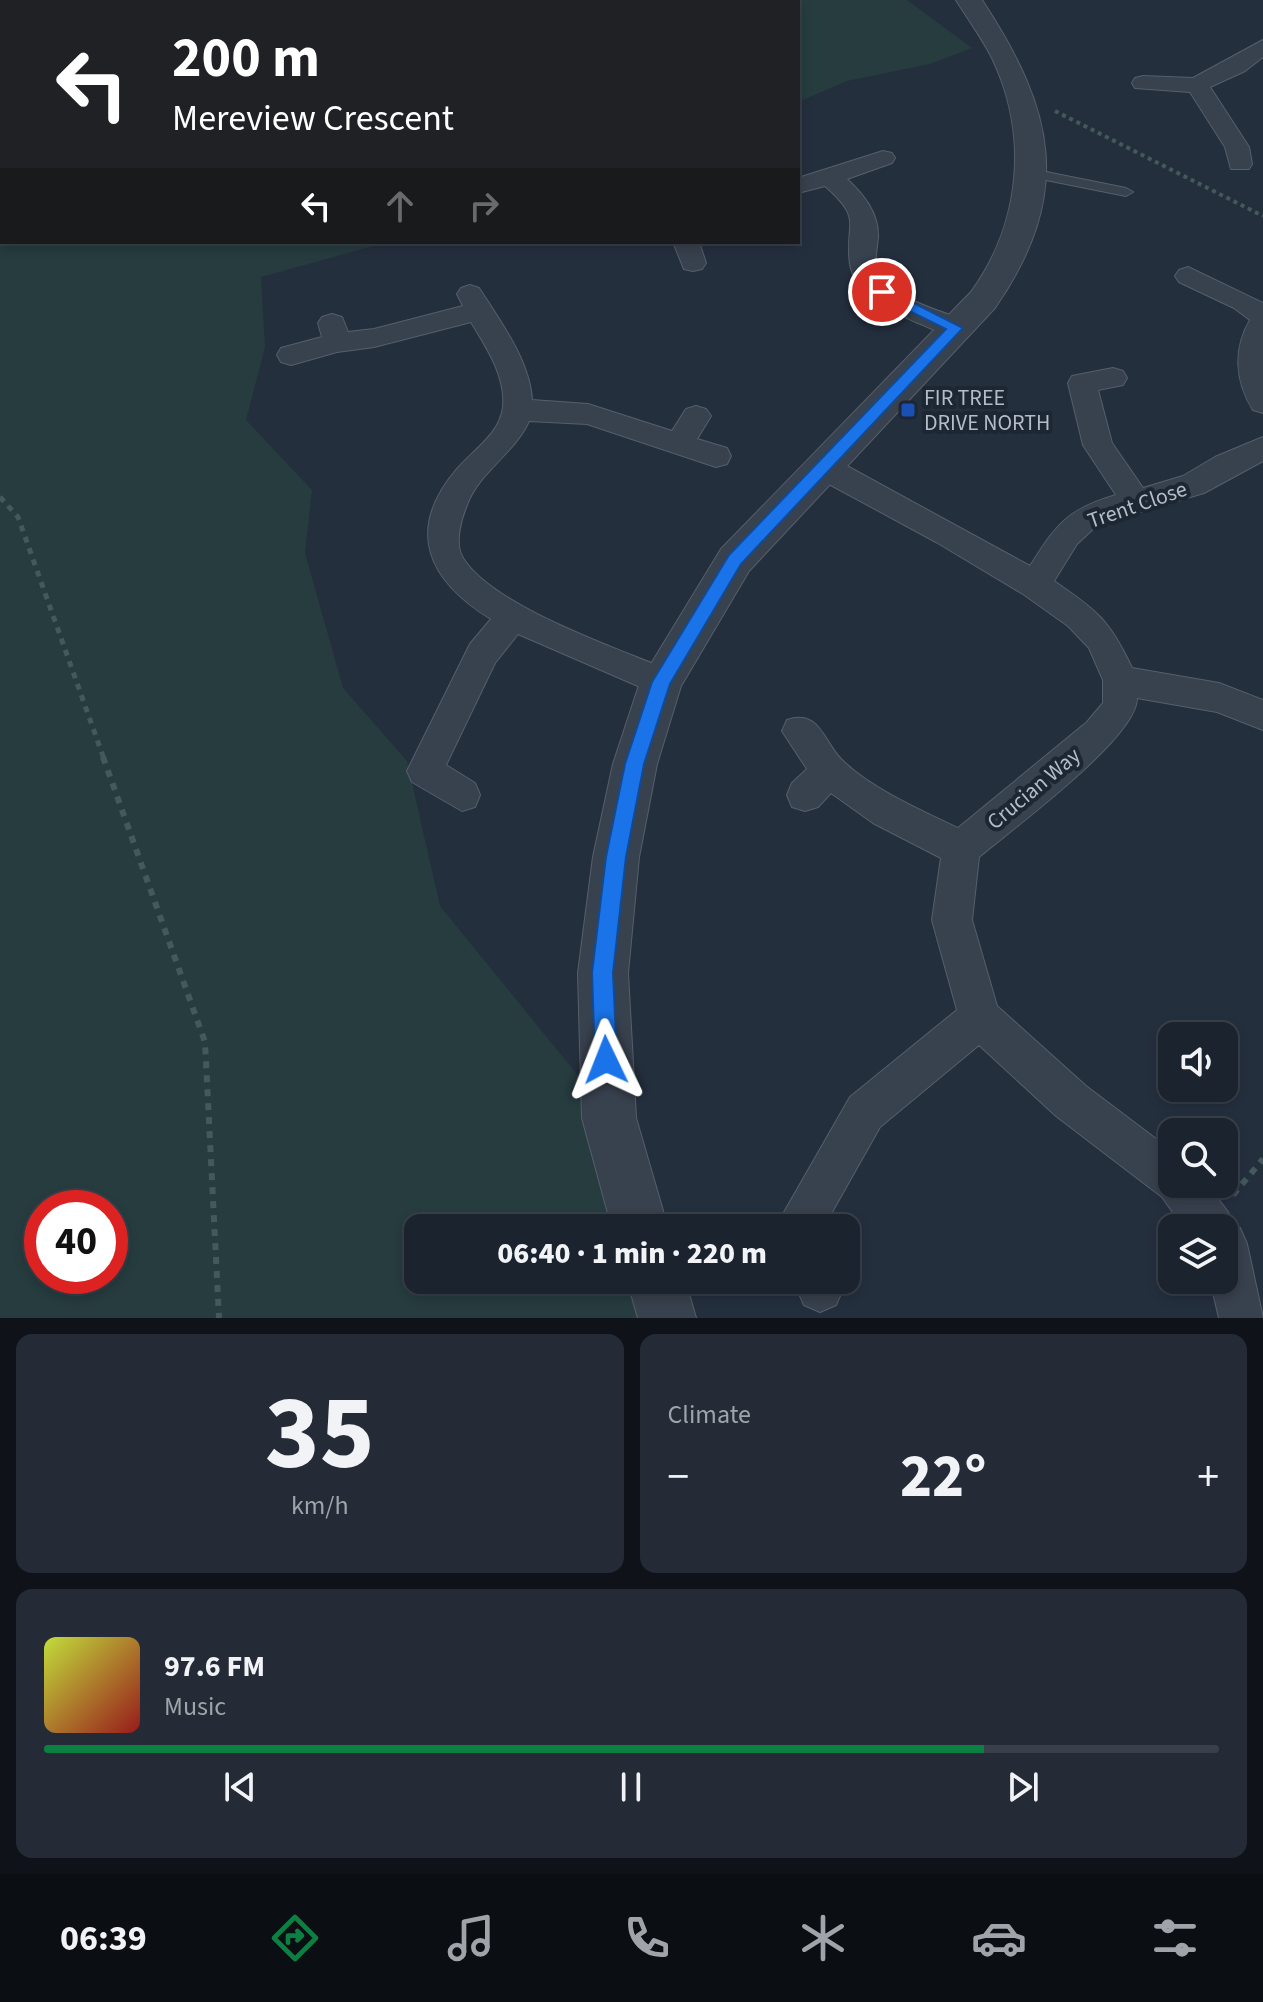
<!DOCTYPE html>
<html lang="en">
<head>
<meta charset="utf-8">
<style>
	body { margin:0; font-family:"Source Sans 3",sans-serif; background:#242b36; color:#f1f3f6; height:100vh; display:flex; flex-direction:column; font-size:30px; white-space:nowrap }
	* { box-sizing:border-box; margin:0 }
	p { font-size:26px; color:#a0a4aa }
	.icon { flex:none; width:44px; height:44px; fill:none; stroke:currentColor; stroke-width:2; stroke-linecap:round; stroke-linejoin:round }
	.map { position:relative; height:1318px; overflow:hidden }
	.drawer { display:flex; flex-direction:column; gap:16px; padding:16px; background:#0f1319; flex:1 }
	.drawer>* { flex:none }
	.banner { position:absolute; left:0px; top:0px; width:800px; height:244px; box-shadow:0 4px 12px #0003,0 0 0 2px #39404a; background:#202124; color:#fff; overflow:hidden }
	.controls { position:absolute; left:1158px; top:1022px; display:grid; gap:16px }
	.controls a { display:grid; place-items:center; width:80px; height:80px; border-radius:16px; background:#1b232e; box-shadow:0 4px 12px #0003,0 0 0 2px #39404a; font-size:40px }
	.speed { position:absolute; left:24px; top:1190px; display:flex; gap:16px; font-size:40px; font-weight:700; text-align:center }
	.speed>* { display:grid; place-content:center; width:104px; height:104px; border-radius:50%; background:#1b232e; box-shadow:0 4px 12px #0003,0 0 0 2px #39404a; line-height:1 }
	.speed .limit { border:12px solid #d22; background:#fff; color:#111 }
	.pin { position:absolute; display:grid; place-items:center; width:68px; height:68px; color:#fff; margin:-34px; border:4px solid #fff; border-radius:50%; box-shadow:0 2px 8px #0007 }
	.me { position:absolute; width:88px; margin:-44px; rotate:358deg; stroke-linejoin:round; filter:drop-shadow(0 0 6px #0008) }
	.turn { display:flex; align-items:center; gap:28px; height:168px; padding:0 40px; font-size:36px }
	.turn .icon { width:104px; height:104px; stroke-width:2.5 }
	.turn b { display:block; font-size:56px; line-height:68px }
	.lanes { display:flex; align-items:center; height:76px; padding:0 40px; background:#0003; justify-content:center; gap:40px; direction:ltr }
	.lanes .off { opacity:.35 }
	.big { font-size:60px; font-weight:800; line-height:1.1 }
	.drawer .tile { flex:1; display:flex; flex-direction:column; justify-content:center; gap:12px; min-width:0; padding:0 28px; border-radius:16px; background:#242b36 }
	.drawer .dial { align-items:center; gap:0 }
	.dial b { font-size:104px; line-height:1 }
	.song { display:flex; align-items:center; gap:24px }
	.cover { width:96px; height:96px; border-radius:12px; background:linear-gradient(135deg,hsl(70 70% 55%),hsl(0 70% 35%)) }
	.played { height:8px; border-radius:4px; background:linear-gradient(90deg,#0b8043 80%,#39404a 80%) }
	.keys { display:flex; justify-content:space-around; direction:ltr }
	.heat { display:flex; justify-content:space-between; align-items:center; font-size:44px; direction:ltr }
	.drawer .tiles { flex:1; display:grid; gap:16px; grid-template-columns:1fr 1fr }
	.tile:last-child { grid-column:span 2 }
	.trip { position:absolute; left:404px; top:1214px; width:456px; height:80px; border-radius:16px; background:#1b232e; box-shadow:0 4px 12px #0003,0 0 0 2px #39404a; font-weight:800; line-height:80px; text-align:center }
	.dock { display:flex; height:128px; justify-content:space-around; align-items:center; background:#0b0e12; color:#a0a4aa }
	.dock .icon { width:56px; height:56px }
	.dock .active { color:#0b8043 }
	.dock b { font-size:36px; color:#f1f3f6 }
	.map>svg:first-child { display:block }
	.green { fill:#263c3f; fill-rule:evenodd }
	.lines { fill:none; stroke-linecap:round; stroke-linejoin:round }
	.service-casing { stroke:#565f6c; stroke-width:2 }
	.minor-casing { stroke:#565f6c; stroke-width:2 }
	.tertiary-casing { stroke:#565f6c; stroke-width:2 }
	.path-far2 { stroke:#44595c; stroke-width:4; stroke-dasharray:4 4; stroke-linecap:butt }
	.path-far1 { stroke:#44595c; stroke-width:5; stroke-dasharray:6 6; stroke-linecap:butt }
	.path { stroke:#44595c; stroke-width:6; stroke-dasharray:7 7; stroke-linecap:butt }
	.service { fill:#38414e; fill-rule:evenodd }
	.minor { fill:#38414e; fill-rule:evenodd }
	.tertiary { fill:#38414e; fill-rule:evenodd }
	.route { fill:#1a73e8; stroke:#114b97; stroke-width:2 }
	.transit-dot { fill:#1a4fb4; stroke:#1d2633; stroke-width:3 }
	.labels { text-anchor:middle; stroke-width:8; stroke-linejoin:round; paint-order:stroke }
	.poi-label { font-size:22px; fill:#b4bcc9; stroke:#1d2633; text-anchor:start }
	.street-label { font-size:22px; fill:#b4bcc9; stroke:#1d2633 }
</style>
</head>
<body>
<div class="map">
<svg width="1263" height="1318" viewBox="0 0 1263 1318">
	<rect width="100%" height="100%" fill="#242f3e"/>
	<path class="green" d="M548,0h359l65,48 -42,16 -83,17 -49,21v-100h-256z
		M0,146l2,96h386l-127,35 4,70 -19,73 66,70 -7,63 38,135 64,73 33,145 140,172 52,150h-214v52h232l14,38h-664zM42,1208h68v68h-68z"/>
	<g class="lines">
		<defs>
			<path id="service" d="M1031,169l95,19 7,4 -7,4 -100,-20 -1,-3z"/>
			<path id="minor" d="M1263,40v17l-18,14 -35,16 39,60 3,17 -3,5h-18l-6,-22 -35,-55 -55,-4 -3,-5 3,-5 8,-2 50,2z
				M883,151l9,2 3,5 -3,5 -45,16c16,15 32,34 31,58 -1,12 -5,26 1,37 17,26 60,36 87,47l4,7 -4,7c-17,4 -32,-6 -48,-12 -25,-11 -63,-27 -68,-59 -6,-41 15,-43 -25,-78l-27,7v-15z
				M673,242h26l7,21 -4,6 -9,2 -9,-2z
				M1188,267l75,36v110l-10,-3c-18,-29 -20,-61 -3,-90l-16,-12 -55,-26 -4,-6 4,-6z
				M470,285l9,3c21,33 51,73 53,112l56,4 84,27 14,-22 10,-3 10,3 5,7 -14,23 30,9 4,8 -4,8 -11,3 -129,-43 -58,-3c-15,33 -50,51 -62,84 -6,14 -13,39 -4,53 30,49 157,91 210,114l5,10 -5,10 -12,4 -143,-62 -23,29 -49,102 29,18 5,12 -5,12 -13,4 -50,-29 -5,-11 63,-127 21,-25c-62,-38 -87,-88 -34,-150 16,-19 43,-35 46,-62 3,-31 -17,-60 -32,-85l-97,25 -37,5 -46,13 -10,-3 -4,-7 4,-7 41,-11 -4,-14 4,-6 10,-3 10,3 6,15 26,-3 89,-23 -6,-12 4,-6z
				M1113,368l10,3 4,7 -4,7 -25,5 14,53 31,45 40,-12 32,-19 48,-20v24l-59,32 -95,28 -16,8 -16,15 -23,37c43,30 55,38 78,87l87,15 44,17v30l-46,-18 -80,-14c1,39 -125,131 -158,159l-7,63 25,86 89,80 86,65v33h35l21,28 5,13 7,3 7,16 16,74h-44l-9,-38h14v-52h-40l-22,-31 -106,-81 -77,-71 -99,82 -57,101h-48l75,-131 107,-87 -25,-90 9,-62 -68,-35 -42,-30 -13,14 -13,4 -13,-4 -5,-12 5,-12 15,-14 -25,-38 5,-11c32,-11 36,20 54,39 27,28 81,52 117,69l129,-106 16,-19v-23l-14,-32 -21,-22 -45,-32 -87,-52 -122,-66 -4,-8 4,-8 11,-3 11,3 194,106c26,-41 37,-57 86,-71l-33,-50 -15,-62 4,-7z
				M793,1280h46l4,9 -7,16 -16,7 -16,-7z"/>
			<path id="tertiary" d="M956,0h26c73,111 92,193 13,308l-246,263 -68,115 -24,78 -18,93 -11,116 8,145 32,110h-56l-30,-110 -4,-145 15,-116 20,-93 27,-82 81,-133 250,-257c50,-69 58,-157 21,-234 -10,-20 -24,-39 -36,-58z
				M627,1280h58l11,38h-58z"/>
		</defs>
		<use href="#service" class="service-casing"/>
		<use href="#minor" class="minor-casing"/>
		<use href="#tertiary" class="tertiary-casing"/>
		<path class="path-far2" d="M1055,111l208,105"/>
		<path class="path-far1" d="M0,497l18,20 86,242"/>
		<path class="path" d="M103,757l102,285 14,276
			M1233,1195l30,-36"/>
		<use href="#service" class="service"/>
		<use href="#minor" class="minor"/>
		<use href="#tertiary" class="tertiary"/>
	</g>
	<path class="route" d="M882,287l81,41 -222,236 -71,120 -26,80 -18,93 -13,116 4,87 -3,8 -8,3 -8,-3 -3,-8 -3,-87 14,-116 19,-93 27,-82 77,-127 217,-226 -69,-34v-6z"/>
	<rect class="transit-dot" x="900" y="402" width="16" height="16" rx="4"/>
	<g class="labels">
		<g class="poi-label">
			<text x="924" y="405">FIR TREE<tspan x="924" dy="25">DRIVE NORTH</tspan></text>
		</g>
		<g class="street-label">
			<text transform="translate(1137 504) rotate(-19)" y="8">Trent Close</text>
			<text transform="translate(1033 788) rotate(-40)" y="8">Crucian Way</text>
		</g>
	</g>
</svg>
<div class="controls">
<a><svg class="icon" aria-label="sound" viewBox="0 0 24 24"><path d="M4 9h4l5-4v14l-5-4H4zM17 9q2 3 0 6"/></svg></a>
<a><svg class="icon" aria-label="search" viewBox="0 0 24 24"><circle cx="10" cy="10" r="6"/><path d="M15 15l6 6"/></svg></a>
<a><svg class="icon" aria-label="layers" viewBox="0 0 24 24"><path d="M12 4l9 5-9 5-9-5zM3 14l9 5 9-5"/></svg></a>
</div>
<div class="speed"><div class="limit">40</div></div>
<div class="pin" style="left:882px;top:292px;background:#d93025"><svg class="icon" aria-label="arrive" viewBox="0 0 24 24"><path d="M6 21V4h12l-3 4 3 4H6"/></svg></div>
<svg class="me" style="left:606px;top:1060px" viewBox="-20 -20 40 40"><path d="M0-17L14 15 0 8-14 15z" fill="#1a73e8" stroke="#fff" stroke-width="4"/></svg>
<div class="trip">06:40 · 1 min · 220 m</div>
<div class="banner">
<div class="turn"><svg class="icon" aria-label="left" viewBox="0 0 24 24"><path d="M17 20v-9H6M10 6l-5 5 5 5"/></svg><div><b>200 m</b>Mereview Crescent</div></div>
<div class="lanes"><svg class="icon" aria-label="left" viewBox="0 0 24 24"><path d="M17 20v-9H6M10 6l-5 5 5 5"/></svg><svg class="icon off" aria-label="ahead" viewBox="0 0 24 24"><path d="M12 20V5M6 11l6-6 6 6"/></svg><svg class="icon off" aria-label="right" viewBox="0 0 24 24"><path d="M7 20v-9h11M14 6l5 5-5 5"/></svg></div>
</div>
</div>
<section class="drawer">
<div class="tiles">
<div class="tile dial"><b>35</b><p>km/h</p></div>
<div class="tile"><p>Climate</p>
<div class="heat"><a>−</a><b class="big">22°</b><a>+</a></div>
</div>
<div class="tile">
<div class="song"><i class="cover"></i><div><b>97.6 FM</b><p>Music</p></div></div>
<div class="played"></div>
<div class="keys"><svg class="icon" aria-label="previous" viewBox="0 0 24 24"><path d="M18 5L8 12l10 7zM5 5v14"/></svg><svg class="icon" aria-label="pause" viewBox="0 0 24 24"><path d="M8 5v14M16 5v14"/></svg><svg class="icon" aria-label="next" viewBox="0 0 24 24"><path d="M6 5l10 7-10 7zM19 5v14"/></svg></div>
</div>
</div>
</section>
<nav class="dock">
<b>06:39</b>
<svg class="icon active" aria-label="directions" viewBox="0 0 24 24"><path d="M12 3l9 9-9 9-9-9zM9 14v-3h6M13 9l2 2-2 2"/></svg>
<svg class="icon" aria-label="music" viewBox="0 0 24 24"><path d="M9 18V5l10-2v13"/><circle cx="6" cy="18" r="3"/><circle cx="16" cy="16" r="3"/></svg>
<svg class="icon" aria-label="phone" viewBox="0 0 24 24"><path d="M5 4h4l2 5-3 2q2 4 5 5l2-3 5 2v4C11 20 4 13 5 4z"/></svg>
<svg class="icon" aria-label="climate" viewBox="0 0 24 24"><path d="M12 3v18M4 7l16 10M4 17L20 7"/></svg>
<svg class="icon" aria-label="car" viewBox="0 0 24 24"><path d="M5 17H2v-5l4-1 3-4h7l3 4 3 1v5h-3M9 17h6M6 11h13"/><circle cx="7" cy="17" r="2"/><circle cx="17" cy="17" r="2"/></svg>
<svg class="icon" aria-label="filters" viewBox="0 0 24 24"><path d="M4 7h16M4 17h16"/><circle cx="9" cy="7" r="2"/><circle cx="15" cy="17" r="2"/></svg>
</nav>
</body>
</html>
